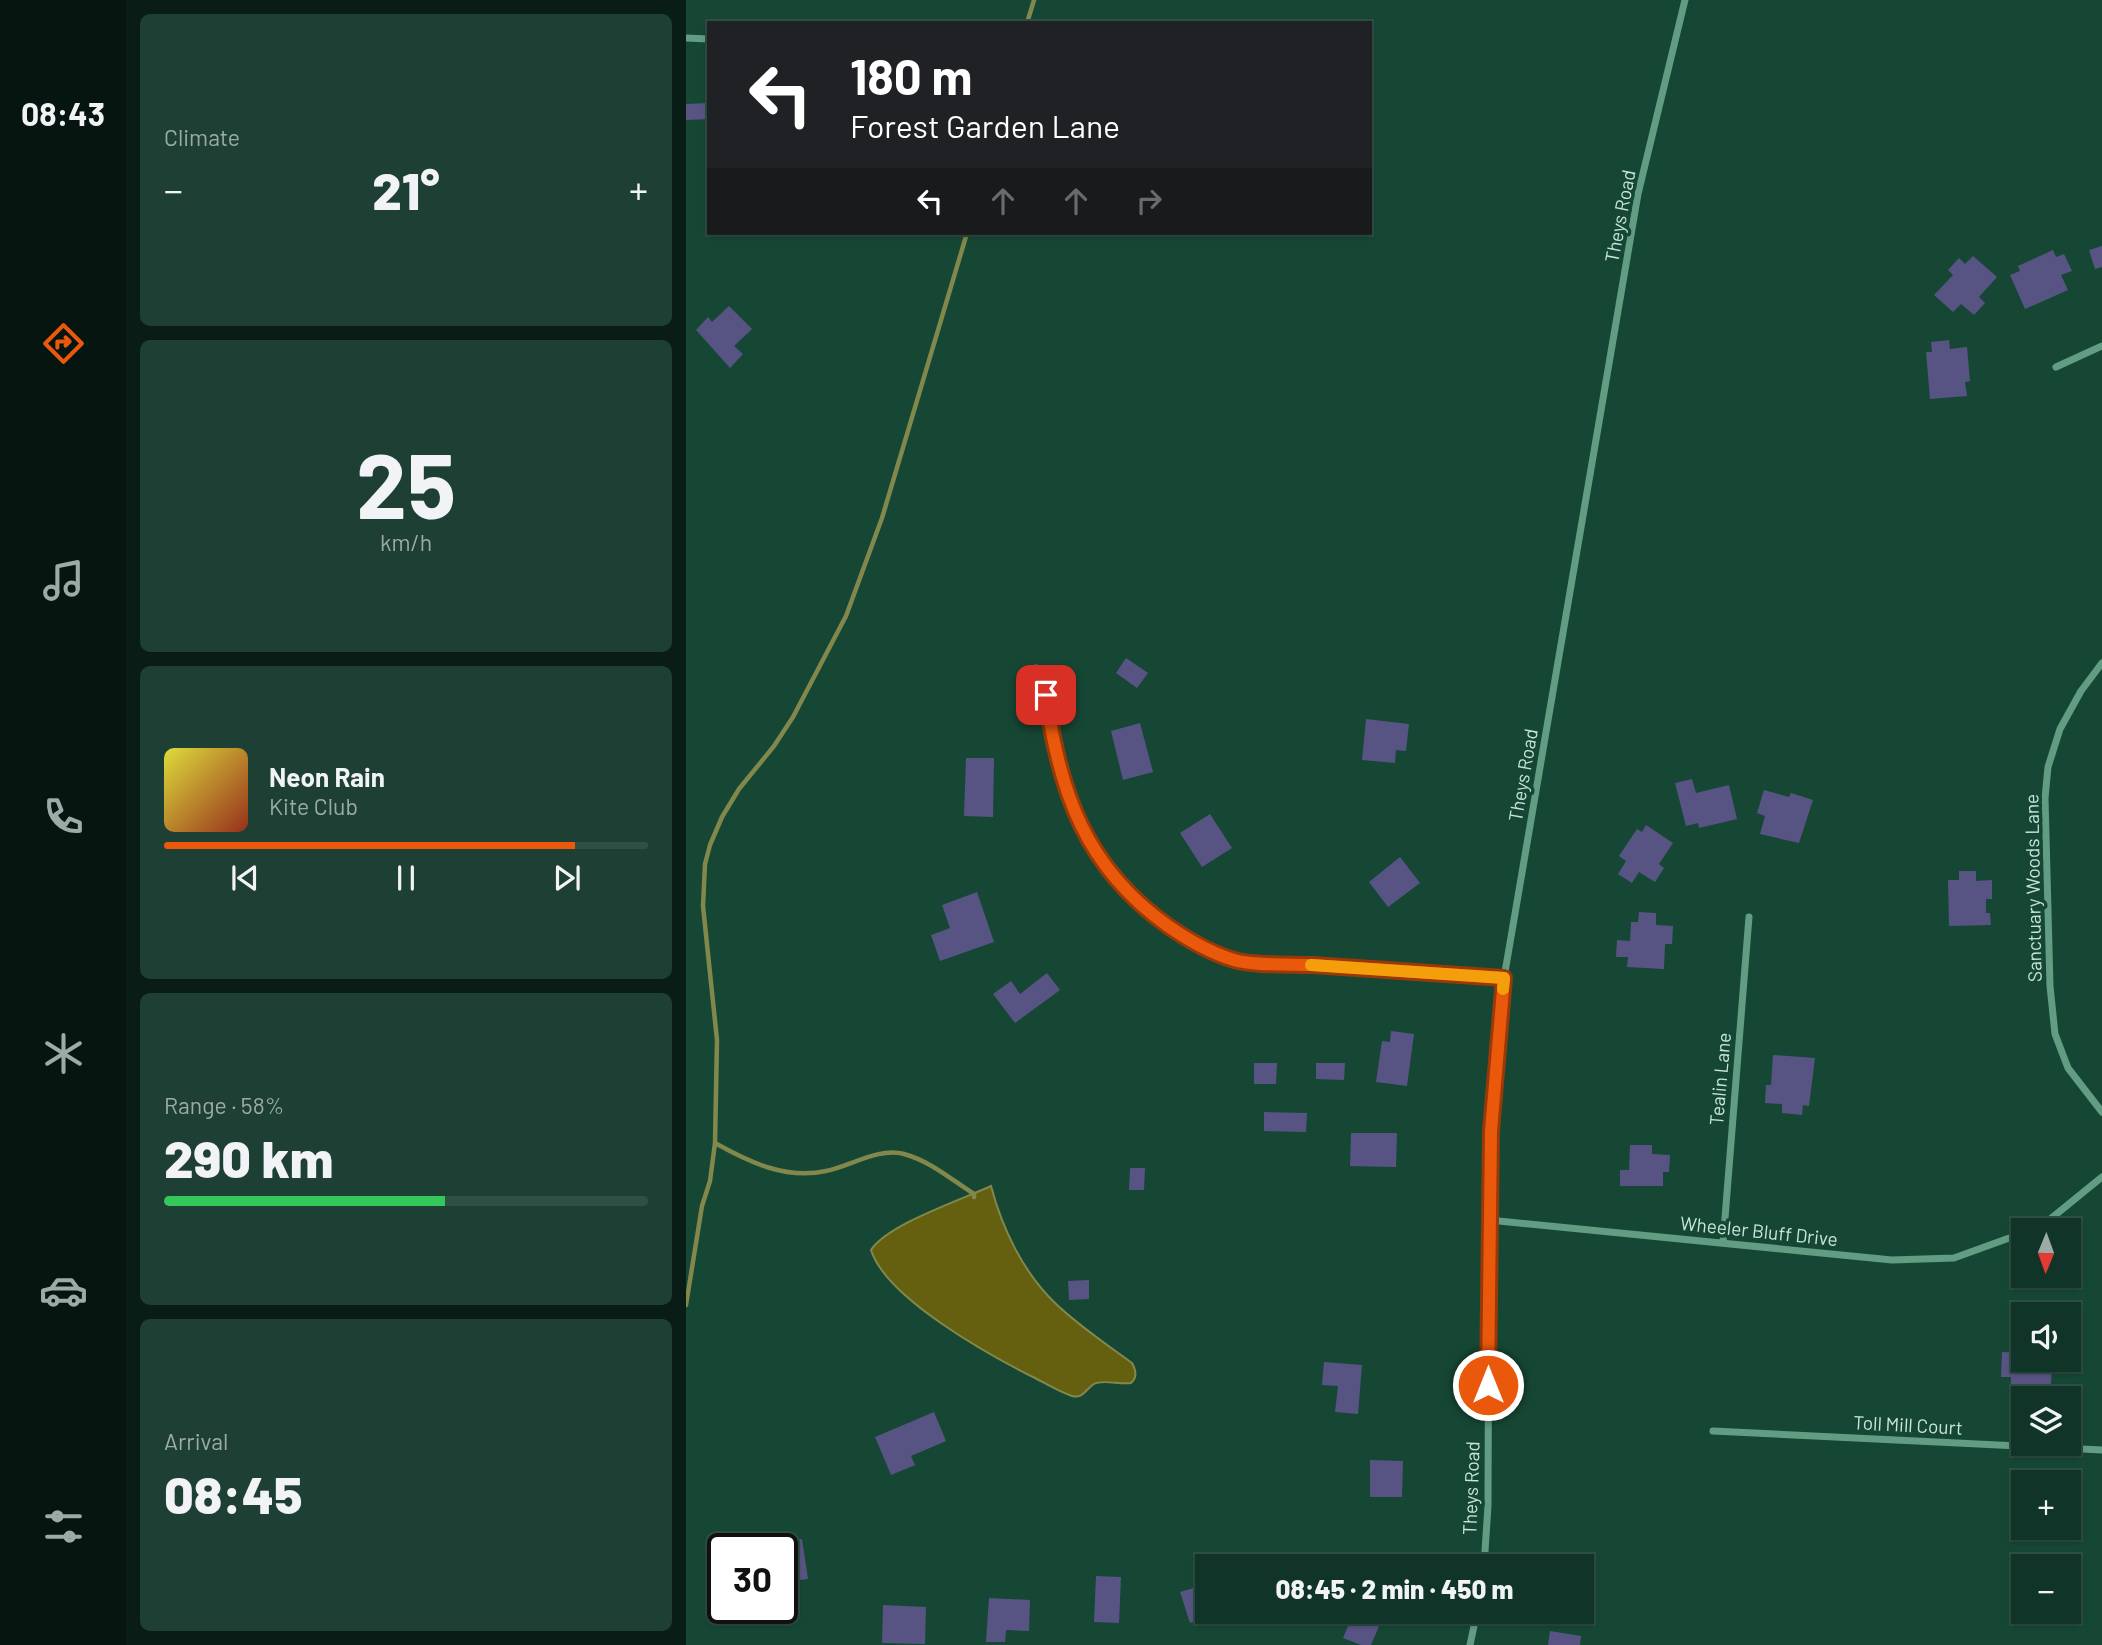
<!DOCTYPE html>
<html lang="en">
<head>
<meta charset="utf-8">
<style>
	body { margin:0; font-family:Barlow,sans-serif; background:#1e4034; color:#f1f3f6; height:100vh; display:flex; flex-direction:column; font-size:26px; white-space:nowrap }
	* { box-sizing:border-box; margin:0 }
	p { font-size:23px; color:#9caba8 }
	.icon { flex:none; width:38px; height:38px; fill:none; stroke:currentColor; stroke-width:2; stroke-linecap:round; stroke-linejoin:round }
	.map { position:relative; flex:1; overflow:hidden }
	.side { display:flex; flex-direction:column; gap:14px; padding:14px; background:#091d16; width:560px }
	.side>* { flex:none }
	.banner { position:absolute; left:21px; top:21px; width:665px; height:214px; border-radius:0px; box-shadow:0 2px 5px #0004,0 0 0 2px #305045; background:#202124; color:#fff; overflow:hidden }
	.needle { width:46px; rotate:181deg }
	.fabs { position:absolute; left:1325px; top:1218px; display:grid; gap:14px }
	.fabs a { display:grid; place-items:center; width:70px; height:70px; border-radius:0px; background:#103528; box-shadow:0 2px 5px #0004,0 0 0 2px #305045; font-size:35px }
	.speed { position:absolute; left:21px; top:1533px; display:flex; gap:14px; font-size:35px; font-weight:700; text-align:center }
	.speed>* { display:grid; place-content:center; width:91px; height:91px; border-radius:50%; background:#103528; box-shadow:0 2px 5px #0004,0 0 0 2px #305045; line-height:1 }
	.speed .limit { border:4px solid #111; border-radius:10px; background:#fff; color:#111 }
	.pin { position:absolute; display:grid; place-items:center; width:60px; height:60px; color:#fff; margin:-30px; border-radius:14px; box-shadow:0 4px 10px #0006 }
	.me { position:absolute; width:77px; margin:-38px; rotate:0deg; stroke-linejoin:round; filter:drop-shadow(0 0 5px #0008) }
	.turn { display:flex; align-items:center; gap:24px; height:147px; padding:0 28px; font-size:32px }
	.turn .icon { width:91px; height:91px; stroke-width:2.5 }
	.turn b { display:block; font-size:49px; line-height:60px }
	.lanes { display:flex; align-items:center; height:66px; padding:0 28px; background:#0003; justify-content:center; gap:35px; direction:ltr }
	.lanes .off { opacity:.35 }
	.big { font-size:52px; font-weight:800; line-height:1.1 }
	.side .tile { flex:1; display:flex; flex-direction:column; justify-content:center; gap:10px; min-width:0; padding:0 24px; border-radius:10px; background:#1e4034 }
	.side .dial { align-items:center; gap:0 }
	.dial b { font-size:91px; line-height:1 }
	.song { display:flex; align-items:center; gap:21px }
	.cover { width:84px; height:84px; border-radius:10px; background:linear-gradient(135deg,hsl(60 70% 55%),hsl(10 70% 35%)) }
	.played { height:7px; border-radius:4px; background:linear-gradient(90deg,#ea580c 85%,#305045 85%) }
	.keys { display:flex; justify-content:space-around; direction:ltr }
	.heat { display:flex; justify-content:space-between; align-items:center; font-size:38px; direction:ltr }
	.charge { height:10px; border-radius:5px; background:linear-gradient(90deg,#34c759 58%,#305045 0) }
	.trip { position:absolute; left:509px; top:1554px; width:399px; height:70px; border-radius:0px; background:#103528; box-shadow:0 2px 5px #0004,0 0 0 2px #305045; font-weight:800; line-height:70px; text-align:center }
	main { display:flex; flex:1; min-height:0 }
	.dock { display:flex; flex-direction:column; width:126px; justify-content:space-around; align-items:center; background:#061510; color:#9caba8 }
	.dock .icon { width:49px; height:49px }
	.dock .on { color:#ea580c }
	.dock b { font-size:32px; color:#f1f3f6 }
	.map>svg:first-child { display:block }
	.water { fill:#656010; stroke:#82884c; stroke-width:2 }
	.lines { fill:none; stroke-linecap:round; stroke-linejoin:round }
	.stream { stroke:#82884c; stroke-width:4.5 }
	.building { fill:#575484 }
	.minor { stroke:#629c83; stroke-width:7 }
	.route-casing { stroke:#983908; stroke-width:18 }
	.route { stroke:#ea580c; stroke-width:12 }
	.slow { stroke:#f59e0b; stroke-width:12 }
	.labels { text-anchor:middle; stroke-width:7; stroke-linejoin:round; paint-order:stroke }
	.street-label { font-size:19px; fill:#c7e6d8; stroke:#164735 }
</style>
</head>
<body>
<main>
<nav class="dock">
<b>08:43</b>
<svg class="icon on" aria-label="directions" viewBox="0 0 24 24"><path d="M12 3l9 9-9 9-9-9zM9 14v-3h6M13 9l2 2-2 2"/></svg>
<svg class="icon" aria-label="music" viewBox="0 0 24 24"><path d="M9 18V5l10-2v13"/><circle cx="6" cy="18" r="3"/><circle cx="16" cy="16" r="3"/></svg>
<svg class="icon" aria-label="phone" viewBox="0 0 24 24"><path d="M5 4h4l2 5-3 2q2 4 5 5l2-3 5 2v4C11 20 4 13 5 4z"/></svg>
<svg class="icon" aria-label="climate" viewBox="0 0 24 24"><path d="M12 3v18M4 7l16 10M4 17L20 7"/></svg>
<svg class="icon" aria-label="car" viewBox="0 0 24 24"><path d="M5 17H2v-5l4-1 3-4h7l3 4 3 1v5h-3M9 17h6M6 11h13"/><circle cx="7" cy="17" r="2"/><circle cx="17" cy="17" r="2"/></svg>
<svg class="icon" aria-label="filters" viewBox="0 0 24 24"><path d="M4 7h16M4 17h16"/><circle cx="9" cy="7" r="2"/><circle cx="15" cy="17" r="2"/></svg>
</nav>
<section class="side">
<div class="tile"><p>Climate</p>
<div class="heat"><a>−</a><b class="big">21°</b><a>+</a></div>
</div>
<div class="tile dial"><b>25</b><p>km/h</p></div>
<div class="tile">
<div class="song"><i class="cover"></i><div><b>Neon Rain</b><p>Kite Club</p></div></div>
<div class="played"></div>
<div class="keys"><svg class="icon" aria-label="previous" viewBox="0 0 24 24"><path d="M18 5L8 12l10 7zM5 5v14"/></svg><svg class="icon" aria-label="pause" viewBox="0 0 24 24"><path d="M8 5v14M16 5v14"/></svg><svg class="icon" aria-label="next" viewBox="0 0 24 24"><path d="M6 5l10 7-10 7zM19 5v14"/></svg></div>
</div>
<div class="tile"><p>Range · 58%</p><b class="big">290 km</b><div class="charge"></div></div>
<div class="tile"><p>Arrival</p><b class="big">08:45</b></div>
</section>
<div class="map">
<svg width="1416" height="1645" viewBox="0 0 1416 1645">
	<rect width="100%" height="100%" fill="#164735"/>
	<path class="water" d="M305,1186c11,42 32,86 64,117 24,23 51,41 77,60 4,7 6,14 -1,20 -11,2 -28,-4 -37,1 -8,5 -11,15 -22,12 -13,-4 -27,-13 -39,-19 -44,-22 -147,-79 -162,-127 17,-26 90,-50 120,-64z"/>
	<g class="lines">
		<path class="stream" d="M341,23l7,-23
			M29,1143c34,19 71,37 111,28 25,-5 53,-24 78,-17 26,7 48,26 70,40v3
			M0,1305l16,-99 8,-25 5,-38 2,-103 -14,-134 2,-42 5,-19 12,-28 17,-28 35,-43 19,-29 53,-101 36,-98 85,-285"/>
	</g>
	<path class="building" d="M23,103v16l-23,1v-16z
		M1416,246v21l-7,2 -6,-19z
		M1367,250l3,7 8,-3 8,17 -11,4 7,15 -43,19 -15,-34 10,-4 -2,-5z
		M1287,256l24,21 -18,20 6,6 -11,12 -13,-11 -8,8 -19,-17 19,-20 -5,-5 11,-12 6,6z
		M43,306l23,23 -18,17 9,8 -13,14 -34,-38 12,-13 4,5z
		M1263,340l1,9 17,-2 3,34 -5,1 2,14 -37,3 -4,-47h6l-1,-10z
		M440,658l22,15 -11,15 -21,-15z
		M680,719l43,5 -3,27 -10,-1 -1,13 -33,-3z
		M454,723l13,49 -30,8 -12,-49z
		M280,758h28l-1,59 -29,-1z
		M1006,779l4,14 33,-8 8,34 -38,9 -1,-5 -12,3 -11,-43z
		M1078,790l25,7 2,-4 22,7 -14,43 -39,-9 5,-18 -8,-3z
		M524,814l22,34 -30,19 -22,-34z
		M960,825l27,18 -14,21 5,4 -9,14 -16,-10 -7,11 -14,-9 8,-13 -7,-5 18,-27 5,3z
		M714,857l20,26 -32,24 -19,-25z
		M1273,871h17v10l16,-1v19h-6v14h4l1,12 -42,1 -1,-46h11z
		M291,892l17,50 -54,19 -9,-26 19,-7 -8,-23z
		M953,912l17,1v12l17,1 -1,18h-7l-1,25 -37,-2 1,-10h-12l1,-17 13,1 1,-19h7z
		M361,973l13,17 -45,33 -22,-29 18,-13 9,13z
		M705,1031l23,3 -7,52 -31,-4 6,-41 8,1z
		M1087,1055l42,3 -6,48 -6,-1 -1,10 -20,-2v-9l-17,-1 1,-18h5z
		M568,1063h23l-1,21h-22z
		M630,1063h29l-1,17 -28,-1z
		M578,1112l43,1 -1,19 -42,-1z
		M665,1133h46l-1,34 -46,-1z
		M944,1145h22v9l18,1 -1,17h-6v14h-43v-16h9z
		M444,1168h15l-1,22h-15z
		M403,1280v19l-20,1 -1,-19z
		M1316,1352l21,1v7h29l-1,26 -24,-1v9l-17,-1 1,-16h-10z
		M638,1362l38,3 -4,49 -23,-2 3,-26 -16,-1z
		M248,1412l12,29 -35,15 4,9 -24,10 -16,-38z
		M684,1460l33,1 -1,36h-32z
		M116,1539l6,40 -26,3v-33h-12v-5z
		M576,1553h21v12l-21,-1z
		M410,1576l25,1 -2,46 -25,-1z
		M522,1584l-1,25 2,8 -19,6 -10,-31z
		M303,1598l41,2 -1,31 -23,-1 -1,12h-19z
		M197,1605l43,2 -1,37 -43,-1z
		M675,1612h24l-14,33h-10l-18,-7 8,-19 6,2z
		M864,1631l31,5 -1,9h-32z"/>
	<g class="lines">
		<path class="minor" d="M0,38l23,1
			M1370,367l46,-21
			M1416,663l-21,28 -21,38 -12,38 -3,31 5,188 5,48 13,34 34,44
			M350,668l10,27 5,42 14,51 26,56 17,26 34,38 47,32 46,20 269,18
			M803,1220l403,40 62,-2 69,-25
			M1344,1230l13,-5 59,-48
			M1037,1243l26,-326
			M1027,1431l389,19
			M798,1566l4,-60 1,-286 2,-89 13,-153 134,-784 47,-194
			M784,1645l7,-33"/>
	</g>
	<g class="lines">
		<defs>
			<path id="route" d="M360,695c13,97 40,173 122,231 20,14 43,27 66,34 20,6 57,4 79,5 64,4 127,9 191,13l-13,153 -3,254"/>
		</defs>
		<use href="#route" class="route-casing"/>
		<use href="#route" class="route"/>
		<path class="slow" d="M625,965l193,13 -1,11"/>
	</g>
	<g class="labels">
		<g class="street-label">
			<text transform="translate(934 216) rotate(-79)" y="7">Theys Road</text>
			<text transform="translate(837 775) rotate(-80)" y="7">Theys Road</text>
			<text transform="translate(1347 888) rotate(-91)" y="7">Sanctuary Woods Lane</text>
			<text transform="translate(1034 1079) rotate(-85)" y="7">Tealin Lane</text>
			<text transform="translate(1073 1231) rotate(6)" y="7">Wheeler Bluff Drive</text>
			<text transform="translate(1222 1425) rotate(3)" y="7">Toll Mill Court</text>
			<text transform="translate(785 1488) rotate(-88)" y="7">Theys Road</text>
		</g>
	</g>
</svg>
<div class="fabs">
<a><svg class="needle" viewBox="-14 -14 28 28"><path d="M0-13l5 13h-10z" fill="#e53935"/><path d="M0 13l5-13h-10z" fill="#9caba8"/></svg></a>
<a><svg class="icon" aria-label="sound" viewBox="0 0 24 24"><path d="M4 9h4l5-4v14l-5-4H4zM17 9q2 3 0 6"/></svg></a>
<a><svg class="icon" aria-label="layers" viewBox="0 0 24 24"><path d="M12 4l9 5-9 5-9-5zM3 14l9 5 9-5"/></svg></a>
<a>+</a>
<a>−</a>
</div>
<div class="speed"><div class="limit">30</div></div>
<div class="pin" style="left:360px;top:695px;background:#d93025"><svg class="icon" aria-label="arrive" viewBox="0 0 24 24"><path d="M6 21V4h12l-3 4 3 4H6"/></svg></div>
<svg class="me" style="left:802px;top:1385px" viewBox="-20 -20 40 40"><circle r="17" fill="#ea580c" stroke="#fff" stroke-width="3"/><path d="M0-11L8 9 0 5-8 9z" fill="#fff"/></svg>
<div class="trip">08:45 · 2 min · 450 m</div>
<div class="banner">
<div class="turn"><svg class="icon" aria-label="left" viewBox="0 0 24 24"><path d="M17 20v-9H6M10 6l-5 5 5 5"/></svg><div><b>180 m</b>Forest Garden Lane</div></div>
<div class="lanes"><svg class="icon" aria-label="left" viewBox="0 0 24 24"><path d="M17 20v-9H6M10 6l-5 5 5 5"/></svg><svg class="icon off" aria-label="ahead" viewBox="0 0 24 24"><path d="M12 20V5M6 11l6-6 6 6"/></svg><svg class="icon off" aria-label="ahead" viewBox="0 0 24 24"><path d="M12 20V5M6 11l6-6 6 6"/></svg><svg class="icon off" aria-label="right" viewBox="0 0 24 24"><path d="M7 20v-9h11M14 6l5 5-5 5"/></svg></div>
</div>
</div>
</main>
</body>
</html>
